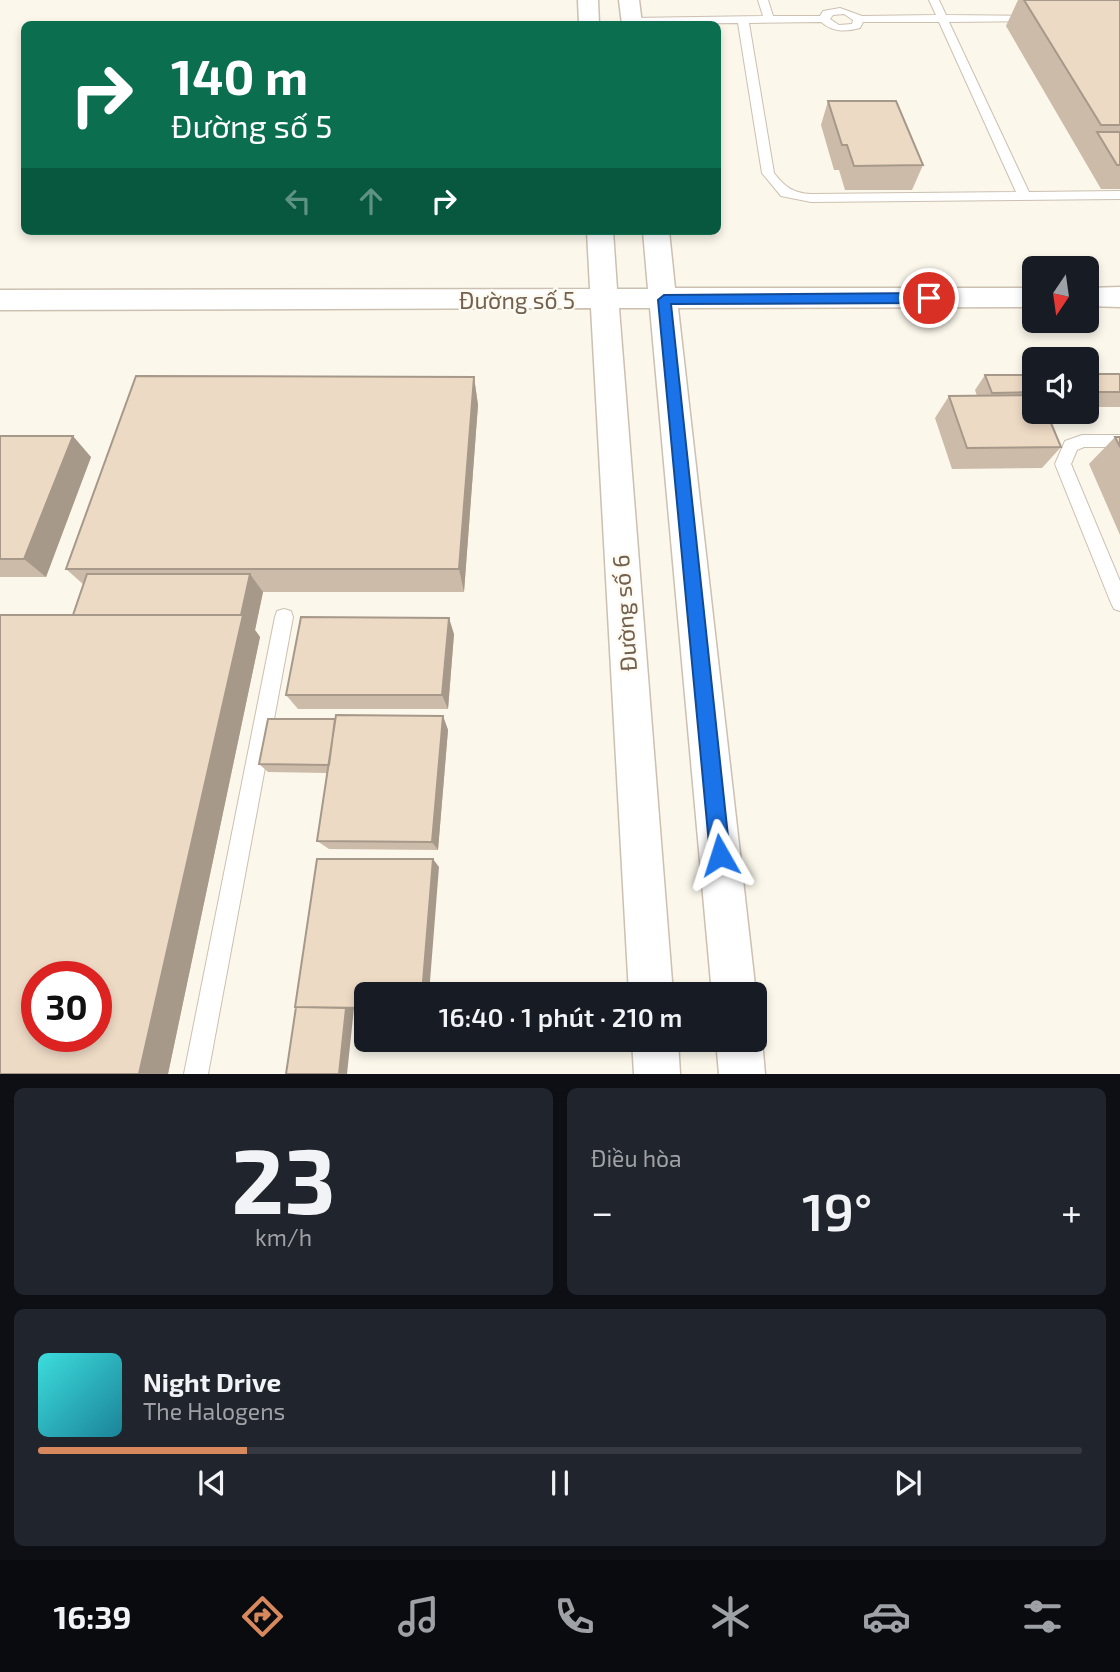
<!DOCTYPE html>
<html lang="vi">
<head>
<meta charset="utf-8">
<style>
	body { margin:0; font-family:"Exo 2",sans-serif; background:#20242c; color:#f1f3f6; height:100vh; display:flex; flex-direction:column; font-size:26px; white-space:nowrap }
	* { box-sizing:border-box; margin:0 }
	p { font-size:23px; color:#9ea1a6 }
	.icon { flex:none; width:38px; height:38px; fill:none; stroke:currentColor; stroke-width:2; stroke-linecap:round; stroke-linejoin:round }
	.map { position:relative; height:1074px; overflow:hidden }
	.drawer { display:flex; flex-direction:column; gap:14px; padding:14px; background:#0d0f14; flex:1 }
	.drawer>* { flex:none }
	.banner { position:absolute; left:21px; top:21px; width:700px; height:214px; border-radius:10px; box-shadow:0 4px 10px #0003; background:#0b6e4f; color:#fff; overflow:hidden }
	.needle { width:46px; rotate:193deg }
	.fabs { position:absolute; left:1022px; top:256px; display:grid; gap:14px }
	.fabs a { display:grid; place-items:center; width:77px; height:77px; border-radius:10px; background:#171b24; box-shadow:0 4px 10px #0003; font-size:35px }
	.speed { position:absolute; left:21px; top:961px; display:flex; gap:14px; font-size:35px; font-weight:700; text-align:center }
	.speed>* { display:grid; place-content:center; width:91px; height:91px; border-radius:50%; background:#171b24; box-shadow:0 4px 10px #0003; line-height:1 }
	.speed .limit { border:10px solid #d22; background:#fff; color:#111 }
	.pin { position:absolute; display:grid; place-items:center; width:60px; height:60px; color:#fff; margin:-30px; border:4px solid #fff; border-radius:50%; box-shadow:0 2px 7px #0007 }
	.me { position:absolute; width:77px; margin:-38px; rotate:354deg; stroke-linejoin:round; filter:drop-shadow(0 0 5px #0008) }
	.turn { display:flex; align-items:center; gap:24px; height:147px; padding:0 35px; font-size:32px }
	.turn .icon { width:91px; height:91px; stroke-width:2.5 }
	.turn b { display:block; font-size:49px; line-height:60px }
	.lanes { display:flex; align-items:center; height:66px; padding:0 35px; background:#0003; justify-content:center; gap:35px; direction:ltr }
	.lanes .off { opacity:.35 }
	.big { font-size:52px; font-weight:600; line-height:1.1 }
	.drawer .tile { flex:1; display:flex; flex-direction:column; justify-content:center; gap:10px; min-width:0; padding:0 24px; border-radius:10px; background:#20242c }
	.drawer .dial { align-items:center; gap:0 }
	.dial b { font-size:91px; line-height:1 }
	.song { display:flex; align-items:center; gap:21px }
	.cover { width:84px; height:84px; border-radius:10px; background:linear-gradient(135deg,hsl(180 70% 55%),hsl(190 70% 35%)) }
	.played { height:7px; border-radius:4px; background:linear-gradient(90deg,#d7895d 20%,#363941 20%) }
	.keys { display:flex; justify-content:space-around; direction:ltr }
	.heat { display:flex; justify-content:space-between; align-items:center; font-size:38px; direction:ltr }
	.drawer .tiles { flex:1; display:grid; gap:14px; grid-template-columns:1fr 1fr }
	.tile:last-child { grid-column:span 2 }
	.trip { position:absolute; left:354px; top:982px; width:413px; height:70px; border-radius:10px; background:#171b24; box-shadow:0 4px 10px #0003; font-weight:600; line-height:70px; text-align:center }
	.menu { display:flex; height:112px; justify-content:space-around; align-items:center; background:#090b0e; color:#9ea1a6 }
	.menu .icon { width:49px; height:49px }
	.menu .selected { color:#d7895d }
	.menu b { font-size:32px; color:#f1f3f6 }
	.map>svg:first-child { display:block }
	.lines { fill:none; stroke-linecap:round; stroke-linejoin:round }
	.lane-casing { stroke:#ccc0b1; stroke-width:2 }
	.street-casing { stroke:#ccc0b1; stroke-width:3 }
	.lane { fill:#fff; fill-rule:evenodd }
	.street { fill:#fff; fill-rule:evenodd }
	.wall { fill:#ccbba9 }
	.shaded-wall { fill:#a6998a }
	.building { fill:#eddac5; stroke:#a6998a; stroke-width:2; fill-rule:evenodd }
	.route { fill:#1a73e8; stroke:#114b97; stroke-width:2 }
	.labels { text-anchor:middle; stroke-width:5; stroke-linejoin:round; paint-order:stroke }
	.street-label { font-size:23px; fill:#736150; stroke:#fdfaf1 }
</style>
</head>
<body>
<div class="map">
<svg width="1120" height="1074" viewBox="0 0 1120 1074">
	<rect width="100%" height="100%" fill="#fbf7eb"/>
	<g class="lines">
		<defs>
			<path id="lane" d="M758,0h10l5,16h47l3,-5 17,-3 22,8 74,-1 -7,-15h10l7,15 91,1v4l-4,1 -84,1 80,170 91,-1v8l-309,3 -30,-6 -19,-23 -24,-150 -107,1 -5,-3 5,-3 132,-2zM844,14l9,6 -1,4 -13,1 -9,-6 3,-4zM821,22c12,10 24,10 39,6l3,-6h76l77,170 -205,2c-18,-1 -26,-7 -37,-21l-25,-150z
				M1082,435h38v12h-36l-7,3 -6,14 49,117v30l-6,-2 -3,-6 -56,-139 10,-23z
				M284,609l7,2 2,6 -85,457h-24l91,-457 2,-6z"/>
			<path id="street" d="M578,0h20l1,24h-20z
				M619,0h20l3,24h-20z
				M587,231h26l4,58h31l-5,-58h26l6,57h359v19l-356,1 78,686 -2,5v-5h-42l-62,-686h-31l54,686h-44l-38,-686 -591,2v-20l590,-1z
				M1120,287v20l-33,-1v-18z
				M754,1023l8,17 3,34h-46l-3,-34h38z
				M632,1040h46l2,34h-46z"/>
		</defs>
		<use href="#lane" class="lane-casing"/>
		<use href="#street" class="street-casing"/>
		<use href="#lane" class="lane"/>
		<use href="#street" class="street"/>
	</g>
	<path class="wall" d="M1018,0h102v189h-19l-95,-163z
		M828,101l95,64 -11,25h-67l-6,-20h-5l-13,-45z
		M1087,374h33v33h-33z
		M985,375h49v36l27,36 -19,21 -90,1 -17,-51 14,-22h28l-2,-6z
		M474,377l4,28 -14,187h-201l-8,38 5,7 -92,437h-168l73,-459 11,-30 -18,-16z
		M0,436l91,21 -45,120h-46z
		M1115,437h5v98l-31,-71z
		M454,634l-6,75h-150l-12,-14z
		M443,716l5,14 -10,120 -109,-1 -12,-8 10,-68 -59,-1 -9,-8 76,-45z"/>
	<path class="shaded-wall" d="M474,377l4,28 -14,187 -5,-23z
		M73,436l18,21 -45,120 -22,-18z
		M250,574l13,18 -8,38 5,7 -92,437h-29z
		M449,618l5,16 -6,75 -6,-14z
		M443,716l5,14 -10,120 -6,-8z
		M433,859l6,8 -10,127h-7z
		M346,1008h8l-7,66h-8z"/>
	<path class="building" d="M1024,0h96v125h-19z
		M828,101h68l27,64 -69,1 -7,-21h-5z
		M1097,132h23v33h-3z
		M1087,374h33v18h-33z
		M985,375h49v17l-42,1z
		M136,376l338,1 -15,192h-393z
		M1034,395v16h12l15,36 -94,1 -18,-52z
		M0,436h73l-49,123h-24z
		M1115,437h5v10z
		M87,574h163l-9,41h-168z
		M0,615h243l-104,459h-139zM37,976h59v60h-59z
		M301,617l148,1 -7,77h-156z
		M336,715l107,1 -11,126 -115,-1z
		M268,719h67l-6,46 -70,-1z
		M317,859h116l-11,135h-56v14l-71,-1z
		M296,1007l50,1 -7,66h-53z"/>
	<path class="route" d="M929,293l6,5 -6,5 -258,1 59,551 -3,7 -7,3 -7,-3 -3,-7 -52,-555 6,-5z"/>
	<g class="labels">
		<g class="street-label">
			<text x="517" y="309">Đường số 5</text>
			<text transform="translate(625 613) rotate(-94)" y="8">Đường số 6</text>
		</g>
	</g>
</svg>
<div class="fabs">
<a><svg class="needle" viewBox="-14 -14 28 28"><path d="M0-13l5 13h-10z" fill="#e53935"/><path d="M0 13l5-13h-10z" fill="#9ea1a6"/></svg></a>
<a><svg class="icon" aria-label="sound" viewBox="0 0 24 24"><path d="M4 9h4l5-4v14l-5-4H4zM17 9q2 3 0 6"/></svg></a>
</div>
<div class="speed"><div class="limit">30</div></div>
<div class="pin" style="left:929px;top:298px;background:#d93025"><svg class="icon" aria-label="arrive" viewBox="0 0 24 24"><path d="M6 21V4h12l-3 4 3 4H6"/></svg></div>
<svg class="me" style="left:720px;top:855px" viewBox="-20 -20 40 40"><path d="M0-17L14 15 0 8-14 15z" fill="#1a73e8" stroke="#fff" stroke-width="4"/></svg>
<div class="trip">16:40 · 1 phút · 210 m</div>
<div class="banner">
<div class="turn"><svg class="icon" aria-label="right" viewBox="0 0 24 24"><path d="M7 20v-9h11M14 6l5 5-5 5"/></svg><div><b>140 m</b>Đường số 5</div></div>
<div class="lanes"><svg class="icon off" aria-label="left" viewBox="0 0 24 24"><path d="M17 20v-9H6M10 6l-5 5 5 5"/></svg><svg class="icon off" aria-label="ahead" viewBox="0 0 24 24"><path d="M12 20V5M6 11l6-6 6 6"/></svg><svg class="icon" aria-label="right" viewBox="0 0 24 24"><path d="M7 20v-9h11M14 6l5 5-5 5"/></svg></div>
</div>
</div>
<section class="drawer">
<div class="tiles">
<div class="tile dial"><b>23</b><p>km/h</p></div>
<div class="tile"><p>Điều hòa</p>
<div class="heat"><a>−</a><b class="big">19°</b><a>+</a></div>
</div>
<div class="tile">
<div class="song"><i class="cover"></i><div><b>Night Drive</b><p>The Halogens</p></div></div>
<div class="played"></div>
<div class="keys"><svg class="icon" aria-label="previous" viewBox="0 0 24 24"><path d="M18 5L8 12l10 7zM5 5v14"/></svg><svg class="icon" aria-label="pause" viewBox="0 0 24 24"><path d="M8 5v14M16 5v14"/></svg><svg class="icon" aria-label="next" viewBox="0 0 24 24"><path d="M6 5l10 7-10 7zM19 5v14"/></svg></div>
</div>
</div>
</section>
<nav class="menu">
<b>16:39</b>
<svg class="icon selected" aria-label="directions" viewBox="0 0 24 24"><path d="M12 3l9 9-9 9-9-9zM9 14v-3h6M13 9l2 2-2 2"/></svg>
<svg class="icon" aria-label="music" viewBox="0 0 24 24"><path d="M9 18V5l10-2v13"/><circle cx="6" cy="18" r="3"/><circle cx="16" cy="16" r="3"/></svg>
<svg class="icon" aria-label="phone" viewBox="0 0 24 24"><path d="M5 4h4l2 5-3 2q2 4 5 5l2-3 5 2v4C11 20 4 13 5 4z"/></svg>
<svg class="icon" aria-label="climate" viewBox="0 0 24 24"><path d="M12 3v18M4 7l16 10M4 17L20 7"/></svg>
<svg class="icon" aria-label="car" viewBox="0 0 24 24"><path d="M5 17H2v-5l4-1 3-4h7l3 4 3 1v5h-3M9 17h6M6 11h13"/><circle cx="7" cy="17" r="2"/><circle cx="17" cy="17" r="2"/></svg>
<svg class="icon" aria-label="filters" viewBox="0 0 24 24"><path d="M4 7h16M4 17h16"/><circle cx="9" cy="7" r="2"/><circle cx="15" cy="17" r="2"/></svg>
</nav>
</body>
</html>
